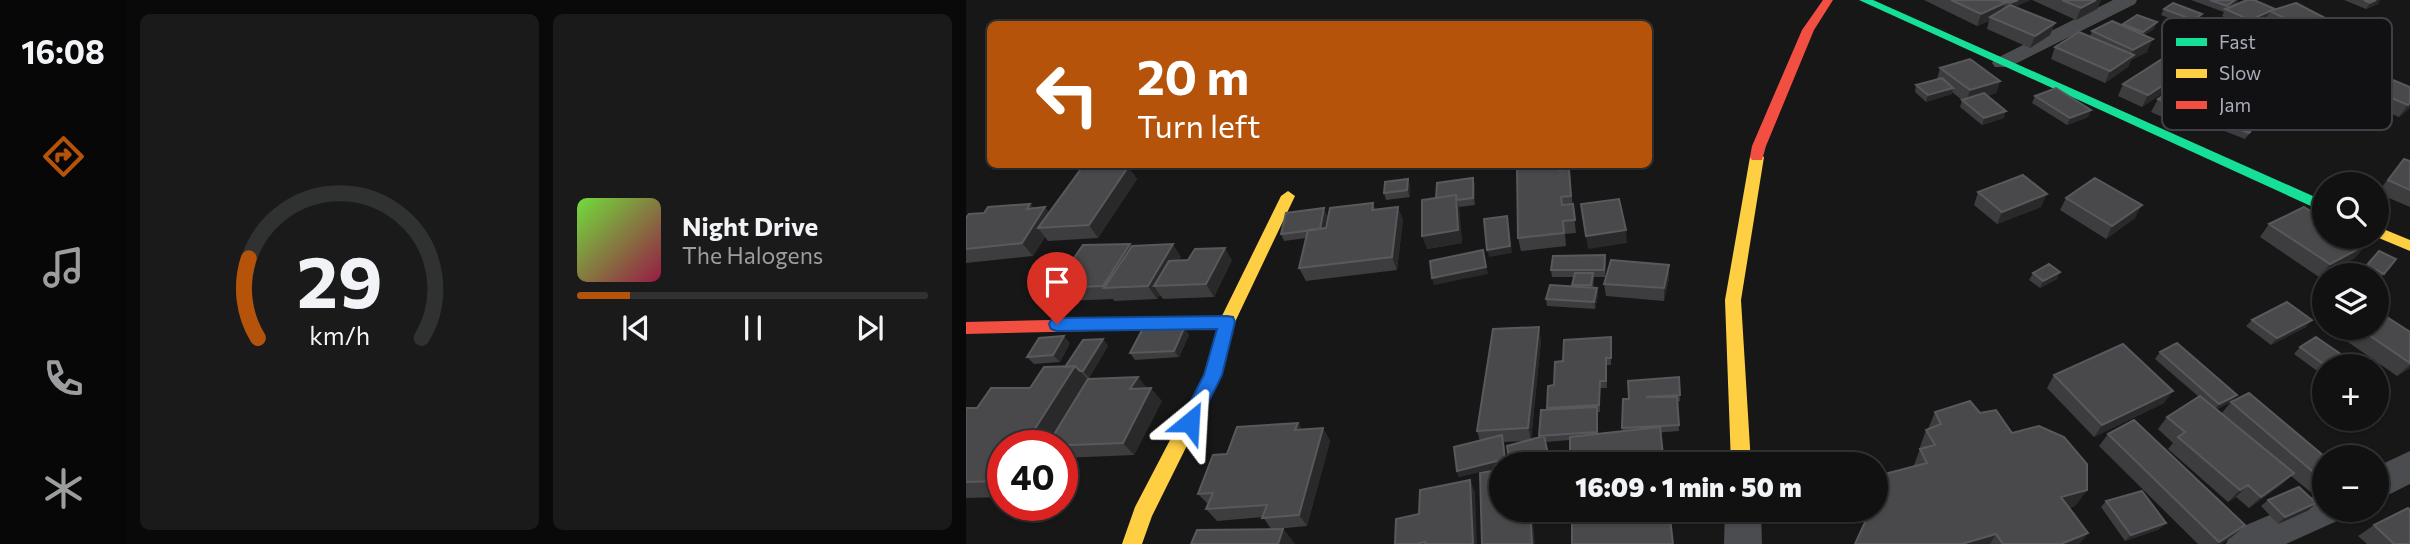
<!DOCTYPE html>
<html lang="en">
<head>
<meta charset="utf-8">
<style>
	body { margin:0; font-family:Commissioner,sans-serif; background:#1a1a1a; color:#f1f3f6; height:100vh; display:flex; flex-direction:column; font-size:26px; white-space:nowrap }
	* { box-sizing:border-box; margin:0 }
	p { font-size:23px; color:#9c9d9f }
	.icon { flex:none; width:38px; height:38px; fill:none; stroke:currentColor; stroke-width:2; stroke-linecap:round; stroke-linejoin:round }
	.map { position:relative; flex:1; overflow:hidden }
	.panel { display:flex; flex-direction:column; gap:14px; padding:14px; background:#090909; width:840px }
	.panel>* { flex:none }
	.banner { position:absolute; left:21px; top:21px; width:665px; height:147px; border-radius:10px; box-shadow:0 2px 5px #0004,0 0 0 2px #303131; background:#b45309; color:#fff; overflow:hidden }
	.fabs { position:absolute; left:1346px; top:172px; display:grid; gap:14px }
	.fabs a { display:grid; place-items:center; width:77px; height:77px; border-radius:50%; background:#111; box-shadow:0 2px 5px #0004,0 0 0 2px #303131; font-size:35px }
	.speed { position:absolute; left:21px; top:430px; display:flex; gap:14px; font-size:35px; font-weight:700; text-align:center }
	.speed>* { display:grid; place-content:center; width:91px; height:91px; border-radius:50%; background:#111; box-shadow:0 2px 5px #0004,0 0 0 2px #303131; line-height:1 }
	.speed .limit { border:10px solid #d22; background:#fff; color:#111 }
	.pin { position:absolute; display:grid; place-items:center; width:60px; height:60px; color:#fff; margin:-72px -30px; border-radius:50% 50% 50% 0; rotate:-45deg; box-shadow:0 0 7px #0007 }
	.pin .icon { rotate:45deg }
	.me { position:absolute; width:77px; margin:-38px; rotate:27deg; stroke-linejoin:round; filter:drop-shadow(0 0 5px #0008) }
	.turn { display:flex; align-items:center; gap:24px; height:147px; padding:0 35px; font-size:32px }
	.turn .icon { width:91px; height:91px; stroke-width:2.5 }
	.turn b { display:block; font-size:49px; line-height:60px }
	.panel .tile { flex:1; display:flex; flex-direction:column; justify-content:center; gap:10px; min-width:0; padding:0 24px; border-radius:10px; background:#1a1a1a }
	.panel .dial { align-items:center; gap:0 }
	.dial svg { height:182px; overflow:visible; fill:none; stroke:#303131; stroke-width:7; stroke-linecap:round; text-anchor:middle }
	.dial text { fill:#f1f3f6; stroke:none }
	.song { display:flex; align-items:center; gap:21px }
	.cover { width:84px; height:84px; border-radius:10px; background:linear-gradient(135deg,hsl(100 70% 55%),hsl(340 70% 35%)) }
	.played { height:7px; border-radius:4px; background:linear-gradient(90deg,#b45309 15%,#303131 15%) }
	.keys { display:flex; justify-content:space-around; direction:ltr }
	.panel .tiles { flex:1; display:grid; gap:14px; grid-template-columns:repeat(2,1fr) }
	.trip { position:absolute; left:523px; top:452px; width:399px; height:70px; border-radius:35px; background:#111; box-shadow:0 2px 5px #0004,0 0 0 2px #303131; font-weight:800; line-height:70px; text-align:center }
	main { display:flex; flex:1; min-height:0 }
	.dock { display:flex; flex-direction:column; width:126px; justify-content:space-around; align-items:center; background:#070707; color:#9c9d9f }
	.dock .icon { width:49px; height:49px }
	.dock .selected { color:#b45309 }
	.dock b { font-size:32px; color:#f1f3f6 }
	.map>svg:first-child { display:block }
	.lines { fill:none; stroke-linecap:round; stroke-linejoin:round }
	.street { fill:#4b4c50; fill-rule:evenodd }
	.fast { fill:#16e098; fill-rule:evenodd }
	.slow { fill:#ffcf43; fill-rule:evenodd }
	.jam { fill:#f24e42; fill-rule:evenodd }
	.wall { fill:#3d3d3f }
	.shaded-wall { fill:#29292a }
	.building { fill:#49494c; stroke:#58595d; stroke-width:2 }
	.route { fill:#1a73e8; stroke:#114b97; stroke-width:2 }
	.key { fill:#111113; stroke:#3e4045; stroke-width:2 }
	.key-label { font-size:19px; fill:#a8adb8 }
</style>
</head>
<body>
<main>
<nav class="dock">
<b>16:08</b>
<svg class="icon selected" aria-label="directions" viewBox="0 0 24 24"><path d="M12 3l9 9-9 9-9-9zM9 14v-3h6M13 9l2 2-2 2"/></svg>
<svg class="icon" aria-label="music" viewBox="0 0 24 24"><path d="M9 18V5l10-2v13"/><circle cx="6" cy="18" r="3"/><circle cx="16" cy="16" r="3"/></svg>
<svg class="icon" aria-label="phone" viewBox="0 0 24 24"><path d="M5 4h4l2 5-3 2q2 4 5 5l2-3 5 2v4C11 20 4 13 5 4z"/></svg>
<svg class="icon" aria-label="climate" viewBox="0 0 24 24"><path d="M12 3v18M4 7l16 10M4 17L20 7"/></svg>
</nav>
<section class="panel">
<div class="tiles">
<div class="tile dial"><svg viewBox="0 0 100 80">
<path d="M14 69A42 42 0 1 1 86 69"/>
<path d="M14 69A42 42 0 0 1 10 34" stroke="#b45309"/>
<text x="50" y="56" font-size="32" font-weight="700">29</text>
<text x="50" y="72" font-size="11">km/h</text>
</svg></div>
<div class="tile">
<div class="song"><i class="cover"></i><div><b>Night Drive</b><p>The Halogens</p></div></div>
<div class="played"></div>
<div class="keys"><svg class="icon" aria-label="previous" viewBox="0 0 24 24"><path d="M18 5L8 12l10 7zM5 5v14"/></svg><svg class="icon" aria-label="pause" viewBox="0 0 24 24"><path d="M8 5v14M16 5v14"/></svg><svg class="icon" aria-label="next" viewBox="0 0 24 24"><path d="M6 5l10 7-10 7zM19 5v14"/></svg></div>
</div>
</div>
</section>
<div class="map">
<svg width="1444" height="544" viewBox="0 0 1444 544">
	<rect width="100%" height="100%" fill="#171717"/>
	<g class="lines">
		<path class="street" d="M1147,0h24l-2,4 -126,63h-14l-3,-4 3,-4z
			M1444,451v33l-34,17v-34z
			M1358,492v17h18l-5,12 -51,23h-60l6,-13z
			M759,509h36l1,35h-38z"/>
		<path class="fast" d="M893,0h14l451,201v11z"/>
		<path class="slow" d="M791,153l7,4 -23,143 10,164h-20l-6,-164 25,-143z
			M322,191l7,5 -60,126 -13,53 -70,141 -10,28h-20l13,-37 69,-132 15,-53 62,-126z
			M1410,226l34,14v11l-36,-15h2z"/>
		<path class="jam" d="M857,0h10l-19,30 -48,116 -4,14h-10l-2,-3 2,-11 50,-116z
			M261,316l6,1 2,5 -2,5 -6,1 -261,6v-12z"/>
	</g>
	<path class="wall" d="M958,0h106l-16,7 41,16 -5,12 -20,13 -43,-19 2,-8 -12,5z
		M1066,0h69l-4,9 -21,11z
		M1225,0h47l-1,3 -6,4 44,2 47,14 -6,13 -11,3 -7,-3 -5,2 -29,-15 2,-5 -20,9 -24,-11 2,-4z
		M1378,0h36l-2,4 -12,5z
		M1198,9l35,11 -10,6 -28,-11z
		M1157,24l31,5 -10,6 3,17 -16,8 -3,7 -23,16 -54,-24 4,-12 35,-11 2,-5 30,-5z
		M1230,25l32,2 -3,7 -7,6 -25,-9z
		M1201,47l35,5 -14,9 34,30 -44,33 -27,-12 7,-13 17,-12 -2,-1 -31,21 -24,-11 5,-12 44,-29 -3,-1z
		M1289,47l43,17 -6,5 -41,-15z
		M974,68l60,13 -4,12 -9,3 17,22 -22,7 -22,-18 2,-7 -10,-8v2l-26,8 -11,-10 1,-7 21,-6z
		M1359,70l85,17v21l-11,9 -82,-35z
		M1069,96l56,14 -3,7 -21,8 -35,-22z
		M1295,119l-16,20 -31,-12 4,-6z
		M1438,159l6,2v46l-33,-14z
		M162,167l9,12 -39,59 -50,3 -3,-4 -12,19 -67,7v-45l18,-5 46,-9 4,4 15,4z
		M593,170l11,11 6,52 -11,1 1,12 -45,5 -3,-13z
		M507,178l2,7v20l-16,2 3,36 -35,6 9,-51z
		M442,179l2,7v11l-24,3 -2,-7z
		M1012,192l63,15 -44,17 -23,-19z
		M1100,198l69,20 -29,21 -46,-29z
		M407,203l2,6 28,10 -6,51 -91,11 -7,-13 7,-30 -22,3 -3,-7 46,-19 -3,13z
		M1303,224l86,34 -36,19 -59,-40z
		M165,246l50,11 -2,3h53l-18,37 -51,2 -3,-4 -3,4 -43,2 -1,-2 -49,2 -11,-13z
		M1413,251l5,23 -6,7 -2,-1v-5h-10l-5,-3z
		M639,255l1,7 -1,15h-11l-1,11h4l1,7 -3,14 -48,-3 -1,-7 27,-12 1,-10h-22l-1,-7z
		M1067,273l24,6 -17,9 -11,-8z
		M703,278l-5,23 -58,-5 -2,-12z
		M1286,320l54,7 -35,18 -25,-19z
		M1374,327h36l34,5v36l-13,8 -62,-43z
		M218,328l5,7 -10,22 -44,3 -5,-7z
		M645,337v28h-5l1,23h-7v24h-2v22l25,-3 -1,-3 7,-29 50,-22 1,24 -2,1 1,29 -133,11 4,22h-40l19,-23 -25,1 2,22 -47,13 -2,-6 23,-30 -3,-10 64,-91 -10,100 9,-2 14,-53 9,-24z
		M137,339l5,7 -19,32h-3l1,1 51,-2 9,12 15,12 -28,54 -72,3v-12h-59v51l-37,1v-90h11l53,-20 35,-21z
		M104,343l-10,19 -26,2 -7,-7z
		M1334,347l58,19h-34v10l-30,-22z
		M1194,352l71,50 -15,7 5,5 10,-12 93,55v39l-5,3 -28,-23 -10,9 -32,23 -13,-11 -8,5 -60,-53 5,-6 -15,-14 9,-12 32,-20 -44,-38z
		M1088,375l110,28 -70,34 -47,-49z
		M969,412l45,1 32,20 75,57 -12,16 -6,2 19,25 -9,11h-224l60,-77 -1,-2 6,-16h1l-1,-2 6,-17 2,-1z
		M332,423l4,7 21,-2 7,13 -23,85 -32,3h8l12,15 -24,-15 -8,-12 -46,4 -11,-12 2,-5 -10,-10z
		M1142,434l125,102 -12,8h-23l-99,-98z
		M1302,500l41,10 -31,14 -17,-18z
		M1140,501l54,28 -35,12 -24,-34z
		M1408,525l36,19h-43l-9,-8z"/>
	<path class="shaded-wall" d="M1052,0h12l-22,10 2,-7z
		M1130,0h5l-4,9 -21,11 5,-12z
		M1269,0h3l-1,3 -10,7 -2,-1 -2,3 4,-6z
		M1410,0h4l-2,4 -12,5 4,-6z
		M1039,3l-3,12 -12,2 -1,4 -12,5 4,-12z
		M1304,12l-4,6 -20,9 4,-7z
		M1236,14l-3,6 -10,6 4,-6z
		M1359,18l-4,7 3,-1 -8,12 -11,3 12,-19z
		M1191,22l-3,7 -14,9 3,-6z
		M1089,23l-5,12 -20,13 5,-12z
		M1340,24l-8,12 -5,2 7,-12z
		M1262,27l-3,7 -7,6 4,-7z
		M1187,39l-6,13 -16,8 -3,7 -23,16 5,-12 19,-13 4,-8z
		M1239,45l-3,7 -17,11 3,-7z
		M1214,74l-7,12 -31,21 6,-12z
		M1263,79l-7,12 -44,33 6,-13z
		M1034,81l-4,12 -30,10 4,-13z
		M987,88l-1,6 -26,8 2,-7z
		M1444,103v5l-11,9 9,-12z
		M1125,110l-3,7 -21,8 3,-7z
		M1040,111l-2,7 -22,7 2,-7z
		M365,164h24l-23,5z
		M162,167l9,12 -39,59 -9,-13z
		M507,178l2,7v20l-2,-7z
		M442,179l2,7v11l-3,-7z
		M1081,194l-6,13 -44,17 5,-12z
		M490,195l3,13 3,35 -35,6 -5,-13z
		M64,204l10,12 5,-9 10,13 -17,8 7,9 -12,19 -11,-13 5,-34z
		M1176,205l-7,13 -29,21 6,-13z
		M432,207l5,12 -6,51 -5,-13z
		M358,208l3,7 -4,21 -3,-7z
		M541,216l5,37 -23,4 -2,-7z
		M660,230l1,13 -39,6 -2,-13z
		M164,244l9,13 -34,31 -2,-2z
		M207,244l8,13 -16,29h-11l6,9 -3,4 -9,-13z
		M1400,245l-11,13 -36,19 11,-13z
		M259,248l7,12 -18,37 -8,-13z
		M517,250l5,24 -54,11 -2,-7z
		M703,265v13l-5,23v-13z
		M1094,272l-3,7 -17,9 3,-7z
		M631,288l1,7 -3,14 -1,-7z
		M1346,320l-6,7 -35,18 6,-7z
		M573,327l2,13 -10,100 -3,-12z
		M218,328l5,7 -10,22 -5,-6z
		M98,336l6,7 -10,19 -7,-7z
		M137,339l5,7 -19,32 -6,-7z
		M1444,365v3l-13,8z
		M109,366l16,17 -44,63h-23z
		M172,377l10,12h-18z
		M185,388l11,13 -28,54 -11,-12z
		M1207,391l-9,12 -70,34 8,-12z
		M1271,395l-6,7 -17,9 5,-7z
		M332,423l8,12 -11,-5z
		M357,428l7,13 -23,85 -8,-11z
		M536,435l2,7 2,22h-4v3l-43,10 -2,-6z
		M578,436l6,28h-16z
		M1328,473l-13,12 -32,23 12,-11z
		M504,480l5,12 2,52h-4z
		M1282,485l-12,12 -8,5 12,-12z
		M1121,490l-12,16 -25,7 11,-16z
		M1350,503l-7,7 -31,14 7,-7z
		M564,509h2l3,35h-3z
		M1200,523l-6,6 -35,12 6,-6z
		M1279,525l-12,11 -12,8h-4z
		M317,529l12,15h-17z
		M1122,533l-9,11h-18z
		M1030,534l-6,10h-28z"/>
	<path class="building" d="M985,0h48l6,3 -24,11z
		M1037,0h15l-8,3z
		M1096,0h34l-15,8z
		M1244,0h25l-8,6z
		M1281,0h7l21,9 -25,11 -25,-11z
		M1398,0h12l-6,3z
		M1207,3l29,11 -9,6 -29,-11z
		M1330,3l29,15 -8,2 7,4 -12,3 -6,-3 -6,2 -30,-15z
		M1044,5l45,18 -20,13 -45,-19z
		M1171,15l20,7 -14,10 -20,-8z
		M1146,21l41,18 -20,11 -41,-19z
		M1113,32l55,23 -24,16 -55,-24z
		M1204,54l59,25 -45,32 -26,-12 31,-21 -9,-4 -32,21 -25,-11z
		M1004,59l30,22 -30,9 -30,-22z
		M1376,59l68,28v16l-2,2 -83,-35z
		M976,78l11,10 -25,7 -12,-10z
		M1090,88l35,22 -21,8 -35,-22z
		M1018,93l22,18 -22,7 -22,-18z
		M1268,101l31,11 -16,21 -31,-12z
		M1438,159l6,2v29l-22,-10z
		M568,164h24l1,6 10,-1 2,27 -10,1 1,8 11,-1 2,16 -12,1 1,12 -46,5 -1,-72z
		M162,167l-39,58 -51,3 43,-59z
		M1057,175l24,19 -45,18 -24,-20z
		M507,178v20l-16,2 -1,-5 -20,3 1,-15z
		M1129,178l47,27 -30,21 -46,-28z
		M442,179l-1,11 -23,3 1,-11z
		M490,195l2,35 -36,6v-36z
		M653,199l7,31 -40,6 -5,-32z
		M407,203l-1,7 26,-3 -6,50 -93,11 9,-38 18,-2 4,-20z
		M64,204l-3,5 18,-2 -23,36 -56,6v-31l3,-4 15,-1 4,-6z
		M1338,207l20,12v17h27l15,9 -36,19 -61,-40z
		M358,208l-4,21 -39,5 5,-21z
		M541,216l3,30 -23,4 -3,-31z
		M164,244l-27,42 -50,2 30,-43z
		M207,244l-25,42 -44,2 28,-42z
		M259,248l-19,36 -52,2 15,-25 19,-1 7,-11z
		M517,250l3,17 -54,11 -2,-17z
		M1413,251l17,8 -12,15 -17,-9z
		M639,255l-1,15h-53l2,-14z
		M645,260l58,5 -5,23 -60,-4z
		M1083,264l11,8 -17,9 -10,-8z
		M609,273h18l-2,12h-19z
		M584,285l47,3 -3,14 -48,-3z
		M1321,302l25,18 -35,18 -25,-18z
		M1410,310l34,22v31l-53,-36h19z
		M573,327l-11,101 -51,3 16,-102z
		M218,328l-10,23 -44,2 12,-23z
		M98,336l-11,19 -26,2 12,-19z
		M645,337v21h-5v23h-6l-1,24 -52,3 1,-22 6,-1 1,-23 8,-1 1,-21z
		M1350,337l42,29h-32l-26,-19z
		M137,339l-20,32h-3l-5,-5 -10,1 18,-27z
		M1211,343l60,52 -18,9 -59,-52z
		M1157,344l50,47 -71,34 -48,-50z
		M109,366l-51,80h-21v33l-1,2 -36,1v-74h11l14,-20h39l14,-21z
		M172,377l-8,12 21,-1 -28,55 -76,3 41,-67z
		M713,377l1,18 -34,2h31l2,28 -57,3 1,-29h6l-1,-18z
		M1410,379l7,4 -7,5z
		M1283,393l76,64h-1v24l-93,-79z
		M1234,396l94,77 -33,24 -13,-12 -8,5 -62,-53 7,-5 -18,-15z
		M1004,401l10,12 16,-3 16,23 27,-7 25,11 23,27v26l-26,7 27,36 -27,11h-58l-7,-10 -34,10h-107l16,-35h5v-10l12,-26 39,-10 -7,-14 15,-4 -9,-15 15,-6 -6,-12z
		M631,407v25l-58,4 2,-26z
		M1168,420l111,105 -26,17 -111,-108z
		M332,423l-3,7 28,-2 -24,87 -37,3 5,-13 -61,4 7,-16 -15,1 15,-39 14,-1 10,-27z
		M694,427l4,37h-94v-27z
		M536,435l3,24 -48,12 -3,-24z
		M578,436l5,23 -16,5h-23l-3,-18z
		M536,469v40h28l2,35h-50l-2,-71z
		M504,480l3,64h-48v-2l-9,2h-21l1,-25 23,-5 1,-24z
		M1333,487l17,16 -31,14 -17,-17z
		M1176,491l24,32 -35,12 -25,-34z
		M1442,508l2,2v34h-16l-20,-19z
		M606,509h97l4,35h-101z
		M317,529l-5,15h-87l6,-14z"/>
	<path class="route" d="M261,316l6,1 2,5 -13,53 -26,52 -6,3 -7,-3 -3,-5 24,-47 13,-46 -160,2 -6,-2 -2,-5 2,-4 6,-2z"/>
	<rect x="1196" y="18" width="230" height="112" rx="10" class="key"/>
	<rect x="1210" y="38" width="31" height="8" fill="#16e098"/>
	<rect x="1210" y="69" width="31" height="9" fill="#ffcf43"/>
	<rect x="1210" y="101" width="31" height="8" fill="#f24e42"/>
	<g class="key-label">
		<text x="1253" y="49">Fast</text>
		<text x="1253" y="80">Slow</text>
		<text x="1253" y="112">Jam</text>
	</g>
</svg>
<div class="fabs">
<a><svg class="icon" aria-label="search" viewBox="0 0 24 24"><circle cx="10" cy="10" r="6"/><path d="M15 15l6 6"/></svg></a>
<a><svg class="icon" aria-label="layers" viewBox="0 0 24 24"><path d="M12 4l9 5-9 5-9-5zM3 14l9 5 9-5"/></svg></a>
<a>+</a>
<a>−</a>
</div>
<div class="speed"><div class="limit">40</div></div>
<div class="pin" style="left:91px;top:324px;background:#d93025"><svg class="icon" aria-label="arrive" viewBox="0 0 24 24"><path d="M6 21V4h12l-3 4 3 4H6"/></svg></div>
<svg class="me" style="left:224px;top:422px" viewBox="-20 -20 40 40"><path d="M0-17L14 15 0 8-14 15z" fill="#1a73e8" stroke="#fff" stroke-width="4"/></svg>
<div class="trip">16:09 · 1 min · 50 m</div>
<div class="banner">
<div class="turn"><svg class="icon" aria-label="left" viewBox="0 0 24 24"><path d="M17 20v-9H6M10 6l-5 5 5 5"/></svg><div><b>20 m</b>Turn left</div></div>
</div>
</div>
</main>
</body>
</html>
